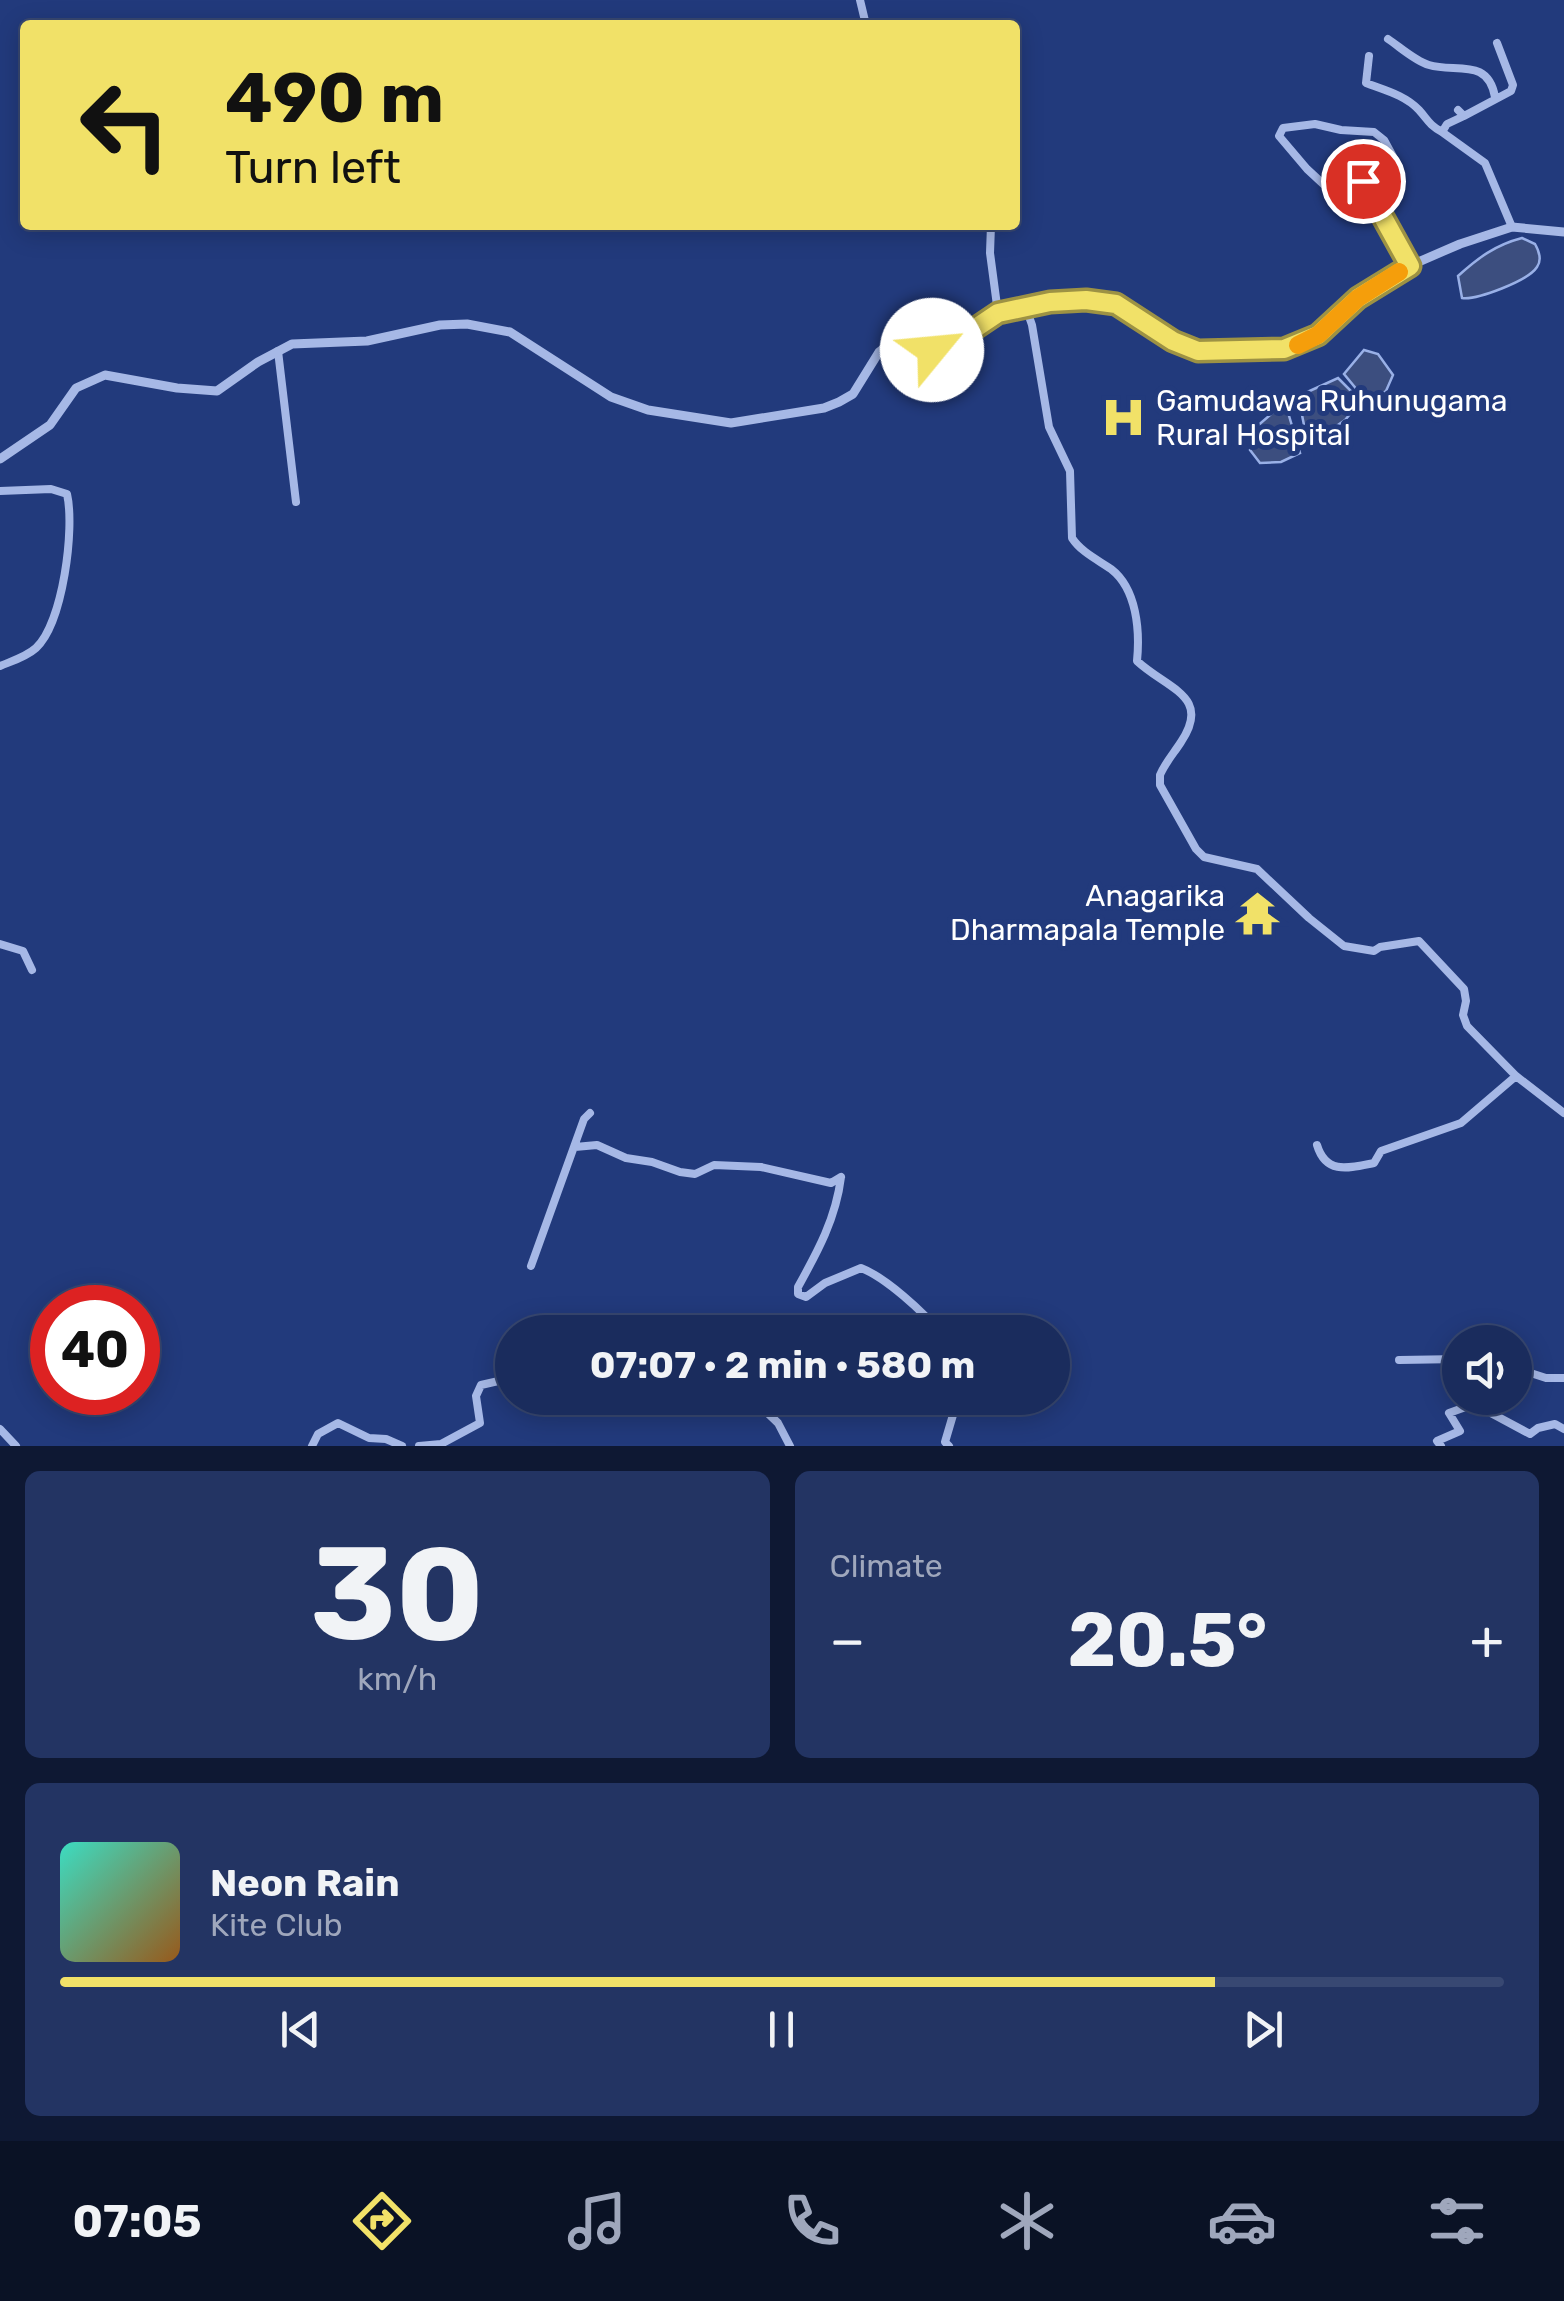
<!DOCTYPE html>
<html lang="en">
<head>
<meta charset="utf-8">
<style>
	body { margin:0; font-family:Rubik,sans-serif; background:#233463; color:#f1f3f6; height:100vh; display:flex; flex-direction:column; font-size:38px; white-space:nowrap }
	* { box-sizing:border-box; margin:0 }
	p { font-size:32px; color:#9fa7bc }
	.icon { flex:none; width:55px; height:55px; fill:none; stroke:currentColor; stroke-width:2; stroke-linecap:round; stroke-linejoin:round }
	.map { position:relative; height:1446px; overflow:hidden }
	.drawer { display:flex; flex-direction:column; gap:25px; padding:25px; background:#0e1833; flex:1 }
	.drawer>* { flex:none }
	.hud { position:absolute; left:20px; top:20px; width:1000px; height:210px; border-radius:10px; box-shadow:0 5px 25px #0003,0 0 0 2px #384872; background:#f1e168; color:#111; overflow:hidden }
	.controls { position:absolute; left:1442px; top:1325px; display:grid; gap:20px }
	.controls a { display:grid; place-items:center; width:90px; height:90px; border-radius:50%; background:#1a2c5d; box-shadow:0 5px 25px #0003,0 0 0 2px #384872; font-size:50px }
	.speed { position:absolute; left:30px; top:1285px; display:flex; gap:20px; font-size:50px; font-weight:700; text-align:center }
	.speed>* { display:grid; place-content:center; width:130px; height:130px; border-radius:50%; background:#1a2c5d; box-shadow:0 5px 25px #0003,0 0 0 2px #384872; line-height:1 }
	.speed .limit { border:15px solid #d22; background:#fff; color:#111 }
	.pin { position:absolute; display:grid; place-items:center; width:85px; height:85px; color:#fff; margin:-42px; border:5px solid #fff; border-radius:50%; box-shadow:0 2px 10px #0007 }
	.me { position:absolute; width:110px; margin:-55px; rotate:62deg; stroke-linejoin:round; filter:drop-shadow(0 0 8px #0008) }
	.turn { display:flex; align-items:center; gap:35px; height:210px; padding:0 40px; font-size:45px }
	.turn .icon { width:130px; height:130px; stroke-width:2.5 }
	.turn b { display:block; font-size:70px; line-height:85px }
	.big { font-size:75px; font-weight:700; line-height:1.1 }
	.drawer .tile { flex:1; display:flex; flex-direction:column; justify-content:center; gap:15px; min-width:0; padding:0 35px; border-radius:15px; background:#233463 }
	.drawer .dial { align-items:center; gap:0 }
	.dial b { font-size:130px; line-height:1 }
	.song { display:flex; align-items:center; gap:30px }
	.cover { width:120px; height:120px; border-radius:15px; background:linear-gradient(135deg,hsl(170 70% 55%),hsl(30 70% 35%)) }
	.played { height:10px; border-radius:5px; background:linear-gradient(90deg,#f1e168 80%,#384872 80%) }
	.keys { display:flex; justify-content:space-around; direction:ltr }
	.heat { display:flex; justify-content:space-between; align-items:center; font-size:55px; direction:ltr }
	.drawer .tiles { flex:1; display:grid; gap:25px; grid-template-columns:1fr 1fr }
	.tile:last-child { grid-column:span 2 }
	.trip { position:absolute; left:495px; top:1315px; width:575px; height:100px; border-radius:50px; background:#1a2c5d; box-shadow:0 5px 25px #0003,0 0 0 2px #384872; font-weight:700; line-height:100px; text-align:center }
	.tabs { display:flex; height:160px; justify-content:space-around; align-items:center; background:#0a1225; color:#9fa7bc }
	.tabs .icon { width:70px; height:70px }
	.tabs .current { color:#f1e168 }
	.tabs b { font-size:45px; color:#f1f3f6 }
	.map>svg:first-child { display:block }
	.water { fill:#3c4e7f; stroke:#99b0e7; stroke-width:2.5 }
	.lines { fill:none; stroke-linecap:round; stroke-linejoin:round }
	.minor { stroke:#a6b8e6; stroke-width:8 }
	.tertiary { stroke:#a6b8e6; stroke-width:9 }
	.route-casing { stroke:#9d9244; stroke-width:25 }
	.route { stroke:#f1e168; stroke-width:18 }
	.slow { stroke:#f59e0b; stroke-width:18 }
	.labels { text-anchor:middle; stroke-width:10; stroke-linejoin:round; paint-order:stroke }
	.poi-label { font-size:30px; fill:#fff; stroke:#223a7c; text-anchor:start }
</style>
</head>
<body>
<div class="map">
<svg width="1564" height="1446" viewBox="0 0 1564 1446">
	<rect width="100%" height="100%" fill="#223a7c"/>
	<path class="water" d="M1522,238l13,6c4,7 7,16 2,23 -9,14 -60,33 -75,31l-4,-22c20,-18 37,-31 64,-38z
		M1364,350l14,4 15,21 -7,16 -18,12 -24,-29z
		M1338,378l23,23 -16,19 -33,23 -5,-3 -7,-35 3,-11z
		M1277,409h10l13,44 -19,9 -21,1 -10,-13 5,-22z"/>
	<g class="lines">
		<path class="minor" d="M860,0l6,25
			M1388,39c12,8 27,22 41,26 26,8 59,-8 66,32
			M1369,56l-3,27c18,7 39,12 53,27 9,10 10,15 23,22
			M1458,110l6,6 -17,8 -5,8 43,31 27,64
			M1464,116l47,-25 2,-6 -16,-42
			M1363,181l-23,15 -6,-2 -27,-25 -28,-33 4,-8 32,-4 26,6 33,2 10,8 12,22 -33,19 46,85
			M991,225l-1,28 8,60
			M1025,305l7,20 17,102 21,44 2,67c9,14 26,22 39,31 26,20 29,62 26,92 30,28 75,35 44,81 -7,11 -16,21 -21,33v10l36,64 8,8 53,12 52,49 35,28 30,5 6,-4 39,-6 45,48 2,12 -3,14 4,11 49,50 48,37
			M278,351l18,151
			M0,491l51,-2 16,5c8,34 -4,129 -31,154 -10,9 -24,13 -36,18
			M0,944l23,7 9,19
			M1317,1145c9,30 32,23 57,18l7,-12 80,-28 55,-47
			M575,1147l22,-2 29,13 26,4 28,10 15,2 19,-9 47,2 70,16 10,-6
			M841,1177c-5,41 -23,74 -43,110v7l8,3 19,-14 36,-15c24,9 64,45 78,64
			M531,1266l53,-147 6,-6
			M935,1326l10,-3 15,9
			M972,1327l5,5
			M1020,1332l20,-8
			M1399,1360l61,-1
			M1515,1368l31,10h18
			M752,1398l26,25 12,23
			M0,1429l16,17
			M312,1446l6,-12 20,-11 31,15 17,1 16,7
			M419,1446l22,-2 39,-21 -4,-27 5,-11 31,-7
			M949,1446l-4,-4 13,-44
			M1441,1446l-4,-5 23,-10 -11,-18 25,-9 56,30 8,-6 17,-4 9,5"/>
		<path class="tertiary" d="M0,459l50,-34 26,-37 29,-13 72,13 40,3 41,-29 34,-18 75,-3 73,-16 27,-1 43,8 101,65 37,13 83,13 93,-15 15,-6 14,-8 26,-42 9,-7 14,-2 39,6 57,-36 52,-12 36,-1 30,4 57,37 24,10 87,-2 34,-14 40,-37 51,-32 51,-22 52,-17 52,5"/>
	</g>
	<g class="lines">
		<defs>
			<path id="route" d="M932,350l17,-4 49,-33 52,-11 36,-2 30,4 57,37 25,10 86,-2 34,-14 40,-37 52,-32 -47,-85"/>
		</defs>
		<use href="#route" class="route-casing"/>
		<use href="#route" class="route"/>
		<path class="slow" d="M1298,345l20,-10 40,-37 41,-26"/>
	</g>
	<defs>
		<symbol id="hospital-bare" viewBox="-9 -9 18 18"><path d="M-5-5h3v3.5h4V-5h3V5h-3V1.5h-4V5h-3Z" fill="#f1e168" stroke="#223a7c" stroke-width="2.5" paint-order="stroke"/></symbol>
		<symbol id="temple-bare" viewBox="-9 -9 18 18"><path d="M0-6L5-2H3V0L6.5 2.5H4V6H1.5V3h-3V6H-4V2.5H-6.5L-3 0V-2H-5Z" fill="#f1e168" stroke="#223a7c" stroke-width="2.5" paint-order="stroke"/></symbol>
	</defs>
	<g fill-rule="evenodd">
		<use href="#hospital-bare" x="1092" y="386" width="63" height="63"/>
		<use href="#temple-bare" x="1226" y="882" width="63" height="63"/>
	</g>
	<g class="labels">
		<g class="poi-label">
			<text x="1156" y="411">Gamudawa Ruhunugama<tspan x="1156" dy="34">Rural Hospital</tspan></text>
			<text x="1225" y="906" text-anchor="end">Anagarika<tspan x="1225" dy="34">Dharmapala Temple</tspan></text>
		</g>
	</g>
</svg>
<div class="controls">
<a><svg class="icon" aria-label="sound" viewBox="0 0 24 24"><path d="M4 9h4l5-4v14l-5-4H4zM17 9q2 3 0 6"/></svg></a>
</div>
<div class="speed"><div class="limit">40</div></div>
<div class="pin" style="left:1363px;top:181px;background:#d93025"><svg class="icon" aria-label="arrive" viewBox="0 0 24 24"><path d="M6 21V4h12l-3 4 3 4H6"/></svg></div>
<svg class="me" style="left:932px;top:350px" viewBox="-20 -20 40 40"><circle r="19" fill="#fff"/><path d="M0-13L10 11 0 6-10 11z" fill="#f1e168"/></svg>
<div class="trip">07:07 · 2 min · 580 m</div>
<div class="hud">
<div class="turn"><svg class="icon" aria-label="left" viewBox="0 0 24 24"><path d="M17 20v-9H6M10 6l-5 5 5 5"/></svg><div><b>490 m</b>Turn left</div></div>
</div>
</div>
<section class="drawer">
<div class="tiles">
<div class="tile dial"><b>30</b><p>km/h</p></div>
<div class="tile"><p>Climate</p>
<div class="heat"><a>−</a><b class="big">20.5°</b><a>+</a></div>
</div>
<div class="tile">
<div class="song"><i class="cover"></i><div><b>Neon Rain</b><p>Kite Club</p></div></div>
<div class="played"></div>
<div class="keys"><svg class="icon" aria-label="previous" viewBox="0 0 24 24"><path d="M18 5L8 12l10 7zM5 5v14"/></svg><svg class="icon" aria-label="pause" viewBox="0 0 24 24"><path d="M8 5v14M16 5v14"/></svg><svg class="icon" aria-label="next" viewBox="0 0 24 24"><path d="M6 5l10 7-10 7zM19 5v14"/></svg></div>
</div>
</div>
</section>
<nav class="tabs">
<b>07:05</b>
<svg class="icon current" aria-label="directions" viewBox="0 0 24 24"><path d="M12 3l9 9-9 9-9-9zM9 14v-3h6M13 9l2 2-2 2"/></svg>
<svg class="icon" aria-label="music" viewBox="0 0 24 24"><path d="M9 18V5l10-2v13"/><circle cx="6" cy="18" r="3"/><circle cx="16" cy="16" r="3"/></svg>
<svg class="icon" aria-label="phone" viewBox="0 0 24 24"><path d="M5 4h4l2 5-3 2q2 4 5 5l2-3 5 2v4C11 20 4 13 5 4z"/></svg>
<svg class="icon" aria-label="climate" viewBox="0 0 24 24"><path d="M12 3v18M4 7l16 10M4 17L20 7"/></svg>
<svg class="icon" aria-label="car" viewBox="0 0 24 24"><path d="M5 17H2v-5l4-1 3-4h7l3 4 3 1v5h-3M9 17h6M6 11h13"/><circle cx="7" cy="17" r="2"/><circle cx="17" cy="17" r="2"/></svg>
<svg class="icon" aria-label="filters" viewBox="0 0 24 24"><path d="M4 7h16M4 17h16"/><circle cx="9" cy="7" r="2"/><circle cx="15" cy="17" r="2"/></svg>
</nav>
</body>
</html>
